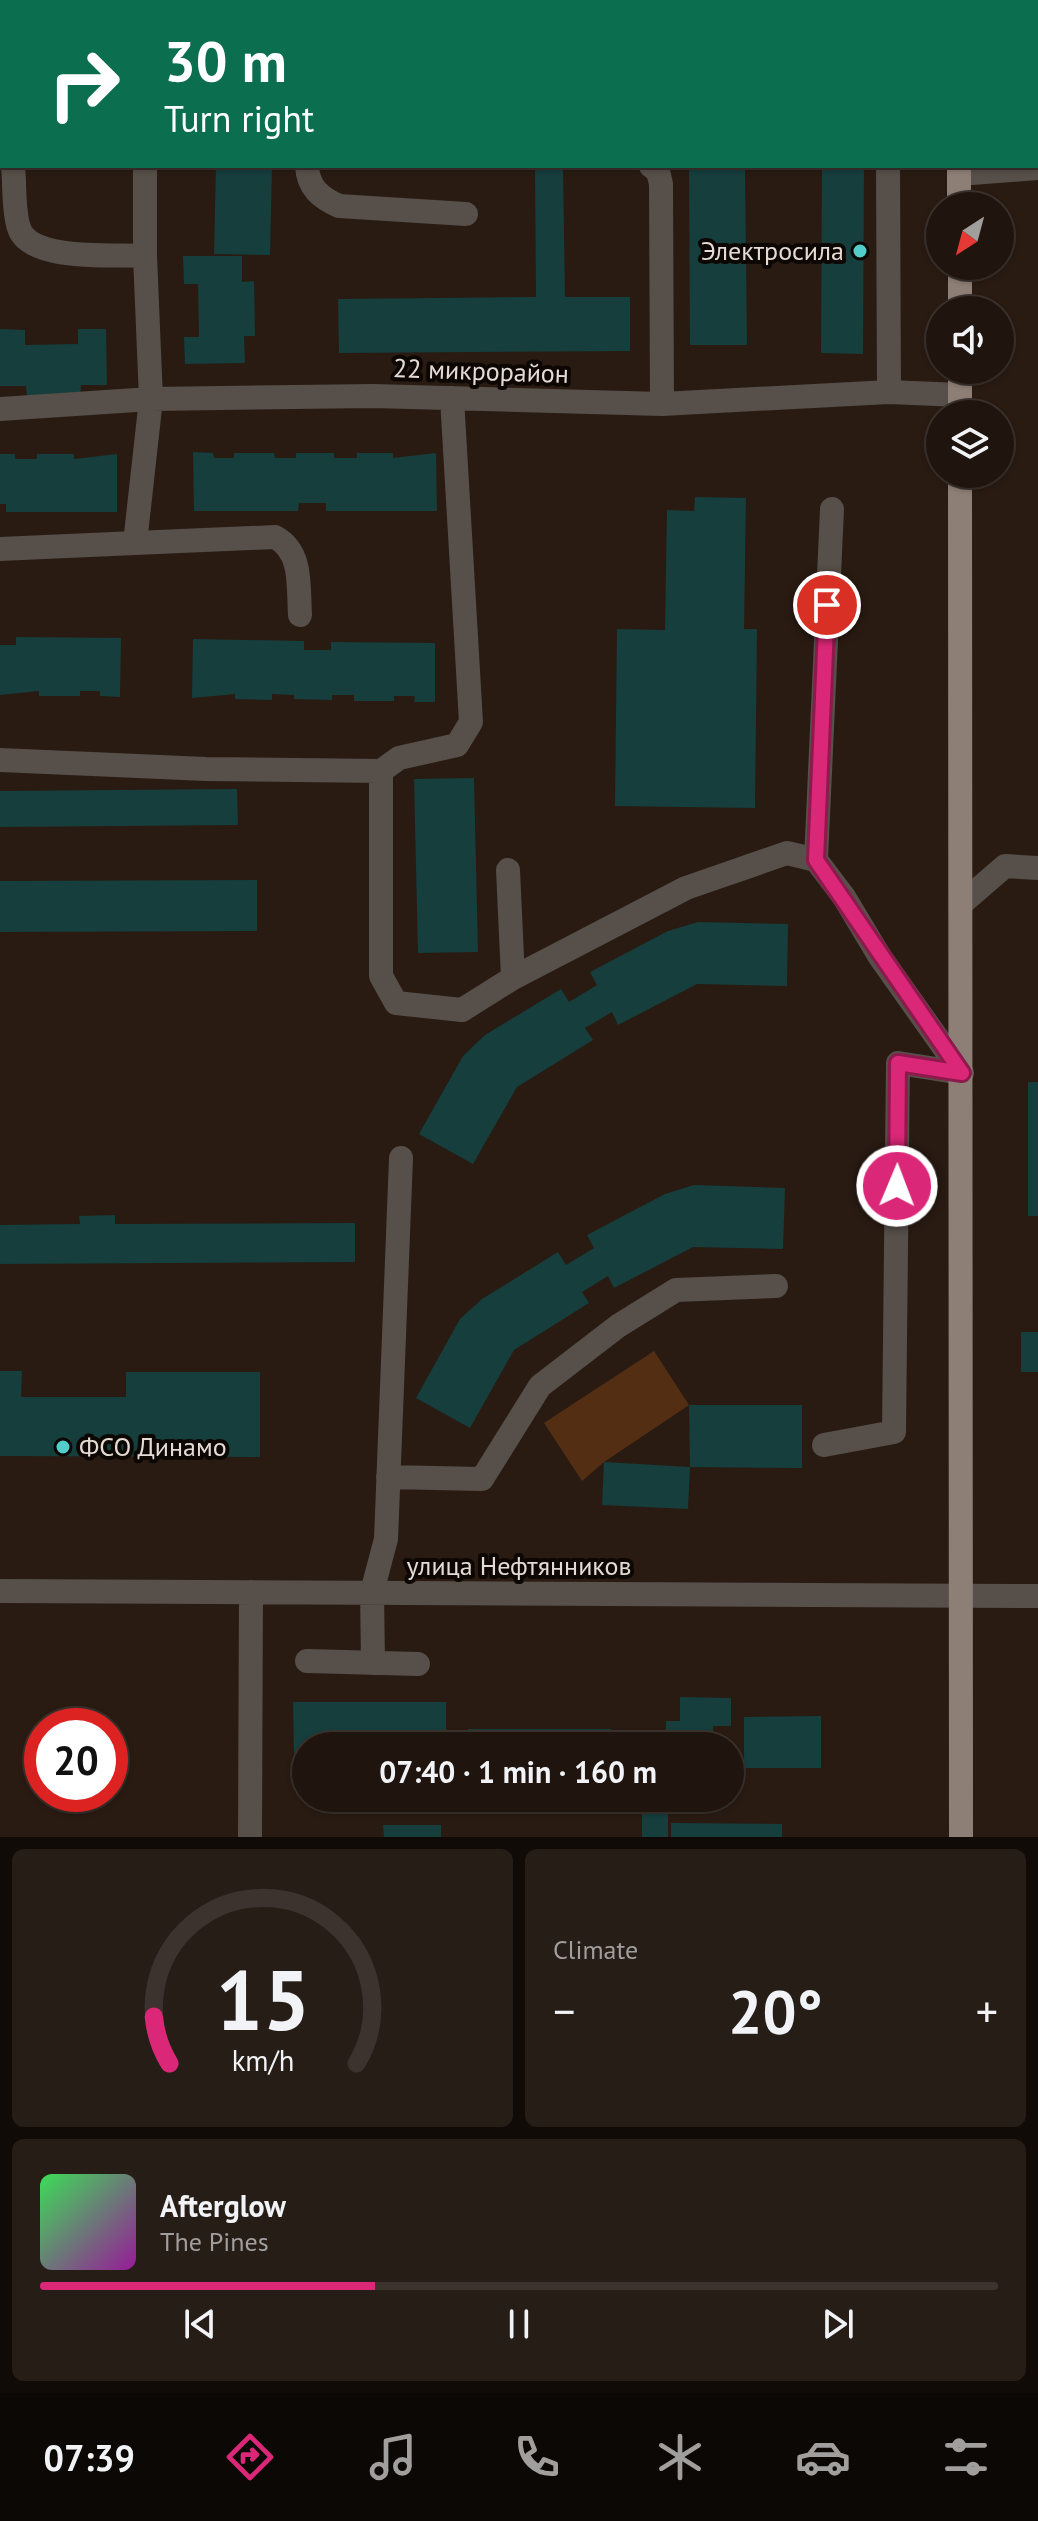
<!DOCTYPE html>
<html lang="en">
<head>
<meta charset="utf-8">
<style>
	body { margin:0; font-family:"PT Sans",sans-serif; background:#271d17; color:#f1f3f6; height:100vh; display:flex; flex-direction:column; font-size:30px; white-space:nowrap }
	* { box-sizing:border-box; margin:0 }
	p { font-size:26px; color:#a19e9e }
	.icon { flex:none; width:44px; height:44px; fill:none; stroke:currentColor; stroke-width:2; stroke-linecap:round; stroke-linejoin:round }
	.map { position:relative; height:1837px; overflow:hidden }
	.drawer { display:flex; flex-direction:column; gap:12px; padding:12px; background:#110b08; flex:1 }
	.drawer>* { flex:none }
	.banner { position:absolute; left:0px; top:0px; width:1038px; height:168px; box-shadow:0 2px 6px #0004,0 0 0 2px #3c332e; background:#0b6e4f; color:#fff; overflow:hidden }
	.needle { width:52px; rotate:216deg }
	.fabs { position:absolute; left:926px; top:192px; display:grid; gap:16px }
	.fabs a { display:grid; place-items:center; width:88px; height:88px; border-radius:50%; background:#1f140e; box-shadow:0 2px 6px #0004,0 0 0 2px #3c332e; font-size:40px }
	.speed { position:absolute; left:24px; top:1708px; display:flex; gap:16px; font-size:40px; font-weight:700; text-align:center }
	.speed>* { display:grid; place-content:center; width:104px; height:104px; border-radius:50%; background:#1f140e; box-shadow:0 2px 6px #0004,0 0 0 2px #3c332e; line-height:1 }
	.speed .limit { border:12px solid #d22; background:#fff; color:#111 }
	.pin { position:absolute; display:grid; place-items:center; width:68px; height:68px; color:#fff; margin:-34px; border:4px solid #fff; border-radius:50%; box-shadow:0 2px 8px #0007 }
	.me { position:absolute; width:88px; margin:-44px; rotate:1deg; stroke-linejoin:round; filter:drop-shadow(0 0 6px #0008) }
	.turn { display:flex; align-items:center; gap:28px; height:168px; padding:0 32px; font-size:36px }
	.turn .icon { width:104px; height:104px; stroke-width:2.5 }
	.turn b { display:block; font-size:56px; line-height:68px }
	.big { font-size:60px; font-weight:600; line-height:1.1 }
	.drawer .widget { flex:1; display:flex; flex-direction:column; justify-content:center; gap:12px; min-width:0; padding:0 28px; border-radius:12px; background:#271d17 }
	.drawer .dial { align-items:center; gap:0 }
	.dial svg { height:208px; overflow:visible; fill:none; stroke:#3c332e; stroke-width:7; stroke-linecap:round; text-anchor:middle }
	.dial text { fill:#f1f3f6; stroke:none }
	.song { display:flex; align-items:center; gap:24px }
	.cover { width:96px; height:96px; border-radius:12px; background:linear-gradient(135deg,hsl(130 70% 55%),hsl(300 70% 35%)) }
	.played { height:8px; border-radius:4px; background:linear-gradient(90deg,#db2777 35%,#3c332e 35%) }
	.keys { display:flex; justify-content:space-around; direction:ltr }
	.heat { display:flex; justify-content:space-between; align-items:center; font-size:44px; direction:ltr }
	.drawer .tiles { flex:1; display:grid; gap:12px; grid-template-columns:1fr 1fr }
	.widget:last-child { grid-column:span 2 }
	.trip { position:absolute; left:292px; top:1732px; width:452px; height:80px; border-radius:40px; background:#1f140e; box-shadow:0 2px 6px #0004,0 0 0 2px #3c332e; font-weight:600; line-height:80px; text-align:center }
	.tab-bar { display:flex; height:128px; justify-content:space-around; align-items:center; background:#0c0806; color:#a19e9e }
	.tab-bar .icon { width:56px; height:56px }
	.tab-bar .current { color:#db2777 }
	.tab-bar b { font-size:36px; color:#f1f3f6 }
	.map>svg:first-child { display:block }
	.green { fill:#532e13 }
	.building { fill:#153e3d }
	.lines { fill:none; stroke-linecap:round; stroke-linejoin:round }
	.minor { stroke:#564f4a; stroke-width:24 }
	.major { stroke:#8e7f76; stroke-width:24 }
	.route-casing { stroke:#8e194d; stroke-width:20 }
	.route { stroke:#db2777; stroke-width:14 }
	.poi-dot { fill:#53cdc9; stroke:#0d0704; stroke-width:3 }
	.labels { text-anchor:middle; stroke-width:8; stroke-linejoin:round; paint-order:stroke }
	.poi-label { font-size:26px; fill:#e4dbd5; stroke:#0d0704; text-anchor:end }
	.street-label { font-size:26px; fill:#e4dbd5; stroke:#0d0704 }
</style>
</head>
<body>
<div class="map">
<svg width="1038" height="1837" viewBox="0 0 1038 1837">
	<rect width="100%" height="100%" fill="#291b12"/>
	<path class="green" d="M654,1351l35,54 -85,57 -22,19 -38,-58z"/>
	<path class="building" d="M216,166h56l-2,89 -56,-1z
		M535,166h28l2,131h65v54l-291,2 -1,-54 198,-2z
		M689,166h56l2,179h-57z
		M822,166h42l-1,188 -42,-1z
		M183,256h59v26l12,-1 1,55h-11l1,27 -60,1 -1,-27h15l-1,-53h-14z
		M0,329l25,1v15l53,-1v-15h28l1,56h-26l-1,14 -53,1 -1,-14h-26z
		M193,452l20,1 1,5h20v-5h40l1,5h21v-5h38v5h23v-5h36v5l43,-5 1,58h-111v-8h-27l-1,8h-104z
		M0,454h15v5h22v-5h37v5l43,-5v58h-111v-8h-6z
		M695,497l51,1 -2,131h13l-2,179 -140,-2 2,-177 48,1 2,-120 27,1z
		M16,637l105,1 -1,59 -20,-1v-5h-20v5h-41v-5l-39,4v-50h16z
		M193,639l111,2v9h27v-8l104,1v59h-21l1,-6h-21v5h-40v-6h-22v5l-38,-1v-4l-22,-1v6l-37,-1v-5l-43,4z
		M474,778l4,174 -60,1 -4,-174z
		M237,789l1,36 -238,2v-36z
		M257,880v51l-257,1v-51z
		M698,922l90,2 -1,62 -90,-2 -79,41 -6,-13 -27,16 8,12 -76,47 -44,77 -54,-30 44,-78 22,-21 76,-46 8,13 28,-17 -7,-13 78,-41z
		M1028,1082h10v134h-10z
		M694,1185l91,3 -2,61 -90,-2 -79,41 -6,-12 -26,16 7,11 -75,47 -44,78 -54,-30 44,-79 22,-20 76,-47 8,13 28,-17 -7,-13 78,-41z
		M115,1215v9l240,-1v39l-355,2v-39l80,-1 -1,-8z
		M1021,1332h17v40h-17z
		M0,1371h22l-1,26h105v-25h134v85l-260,-1z
		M689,1405h113v63l-112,-1z
		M604,1462l86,5 -2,42 -86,-4z
		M680,1697l51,1v28h-18v20h-47v-25h14z
		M293,1702h153v44h-140v8h-12z
		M821,1716v52h-77v-51z
		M468,1729h143v17h-143z
		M387,1798h59v6h-59z
		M468,1798h143v11h-143z
		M642,1798h31l-5,9v30h-26z
		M671,1823l111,1v13h-111z
		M383,1825h58v12h-57z"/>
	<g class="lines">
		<path class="minor" d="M305,0v2
			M816,0l122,2
			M13,166c2,19 0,44 6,62 11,34 95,26 126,28l6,143 -16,144 140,-6c28,15 23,49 25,78
			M145,166v90
			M307,166c1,22 14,32 32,40l127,8
			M651,166l7,5 3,13 1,220
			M888,166l1,226
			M959,174l79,-6
			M452,398l19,324 -14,23 -58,13 -18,13v205l15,27 66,7 51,-32 173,-90 101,-35 29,7 28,37 36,60 82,116
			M0,409l151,-10 222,-3 289,8 227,-12 71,3
			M0,549l135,-6
			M0,760l206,9 175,2
			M816,860l16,-351
			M508,870l5,108
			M961,904l44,-38 33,2
			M824,1445l70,-13 4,-369 64,10
			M388,1477l94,2 58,-93 78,-60 58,-36 100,-4
			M0,1591l1038,5
			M307,1661l111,3
			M373,1663l-1,-71 14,-53 15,-381
			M250,1837l1,-245"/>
		<path class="major" d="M958,0l1,2
			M959,166v40
			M960,266v44
			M960,370v44
			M960,474l1,1363"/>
	</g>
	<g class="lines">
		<defs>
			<path id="route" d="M827,605l-11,255 146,213 -64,-10 -1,123"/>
		</defs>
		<use href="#route" class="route-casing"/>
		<use href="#route" class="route"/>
	</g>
	<g class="poi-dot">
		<circle cx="860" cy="251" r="8"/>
		<circle cx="63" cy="1447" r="8"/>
	</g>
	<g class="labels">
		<g class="poi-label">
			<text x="844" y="260">Электросила</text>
			<text x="79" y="1456" text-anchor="start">ФСО Динамо</text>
		</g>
		<g class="street-label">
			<text transform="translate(481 371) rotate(2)" y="9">22 микрорайон</text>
			<text x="519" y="1575">улица Нефтянников</text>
		</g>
	</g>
</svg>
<div class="fabs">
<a><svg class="needle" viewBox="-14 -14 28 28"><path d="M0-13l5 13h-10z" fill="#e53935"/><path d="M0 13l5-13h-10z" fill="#a19e9e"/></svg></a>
<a><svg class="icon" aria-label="sound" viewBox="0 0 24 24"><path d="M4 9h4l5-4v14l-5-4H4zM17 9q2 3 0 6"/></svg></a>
<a><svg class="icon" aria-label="layers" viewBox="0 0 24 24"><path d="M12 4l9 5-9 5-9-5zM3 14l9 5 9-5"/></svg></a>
</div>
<div class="speed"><div class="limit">20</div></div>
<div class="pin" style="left:827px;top:605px;background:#d93025"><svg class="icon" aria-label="arrive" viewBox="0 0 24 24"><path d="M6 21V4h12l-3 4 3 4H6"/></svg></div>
<svg class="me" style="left:897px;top:1186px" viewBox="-20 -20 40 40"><circle r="17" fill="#db2777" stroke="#fff" stroke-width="3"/><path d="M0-11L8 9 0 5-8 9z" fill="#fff"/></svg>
<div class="trip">07:40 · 1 min · 160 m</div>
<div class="banner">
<div class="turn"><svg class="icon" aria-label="right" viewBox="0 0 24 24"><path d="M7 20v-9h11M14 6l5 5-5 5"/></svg><div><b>30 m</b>Turn right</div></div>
</div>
</div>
<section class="drawer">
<div class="tiles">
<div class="widget dial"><svg viewBox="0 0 100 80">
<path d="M14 69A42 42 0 1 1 86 69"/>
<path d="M14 69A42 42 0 0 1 8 51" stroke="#db2777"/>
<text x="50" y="56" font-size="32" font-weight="700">15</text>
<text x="50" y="72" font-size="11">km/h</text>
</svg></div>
<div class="widget"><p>Climate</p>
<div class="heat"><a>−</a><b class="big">20°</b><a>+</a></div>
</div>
<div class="widget">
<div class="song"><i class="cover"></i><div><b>Afterglow</b><p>The Pines</p></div></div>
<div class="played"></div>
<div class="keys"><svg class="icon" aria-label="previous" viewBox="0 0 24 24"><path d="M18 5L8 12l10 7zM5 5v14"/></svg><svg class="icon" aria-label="pause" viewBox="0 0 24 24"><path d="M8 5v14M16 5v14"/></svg><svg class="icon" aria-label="next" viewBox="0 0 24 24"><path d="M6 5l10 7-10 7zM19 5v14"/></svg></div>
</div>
</div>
</section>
<nav class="tab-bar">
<b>07:39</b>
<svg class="icon current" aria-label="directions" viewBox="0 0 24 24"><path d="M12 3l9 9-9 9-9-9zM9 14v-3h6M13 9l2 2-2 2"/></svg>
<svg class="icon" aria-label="music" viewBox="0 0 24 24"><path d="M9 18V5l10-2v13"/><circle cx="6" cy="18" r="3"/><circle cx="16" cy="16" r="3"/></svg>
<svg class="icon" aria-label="phone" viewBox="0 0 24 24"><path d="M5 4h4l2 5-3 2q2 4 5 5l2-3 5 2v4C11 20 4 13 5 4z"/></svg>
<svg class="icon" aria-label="climate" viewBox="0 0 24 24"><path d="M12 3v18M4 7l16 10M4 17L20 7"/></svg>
<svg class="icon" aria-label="car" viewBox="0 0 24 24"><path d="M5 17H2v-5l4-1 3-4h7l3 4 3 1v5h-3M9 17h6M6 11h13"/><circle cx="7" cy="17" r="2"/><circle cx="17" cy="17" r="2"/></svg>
<svg class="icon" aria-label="filters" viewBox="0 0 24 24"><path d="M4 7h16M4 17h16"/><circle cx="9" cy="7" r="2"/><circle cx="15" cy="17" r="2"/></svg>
</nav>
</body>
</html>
